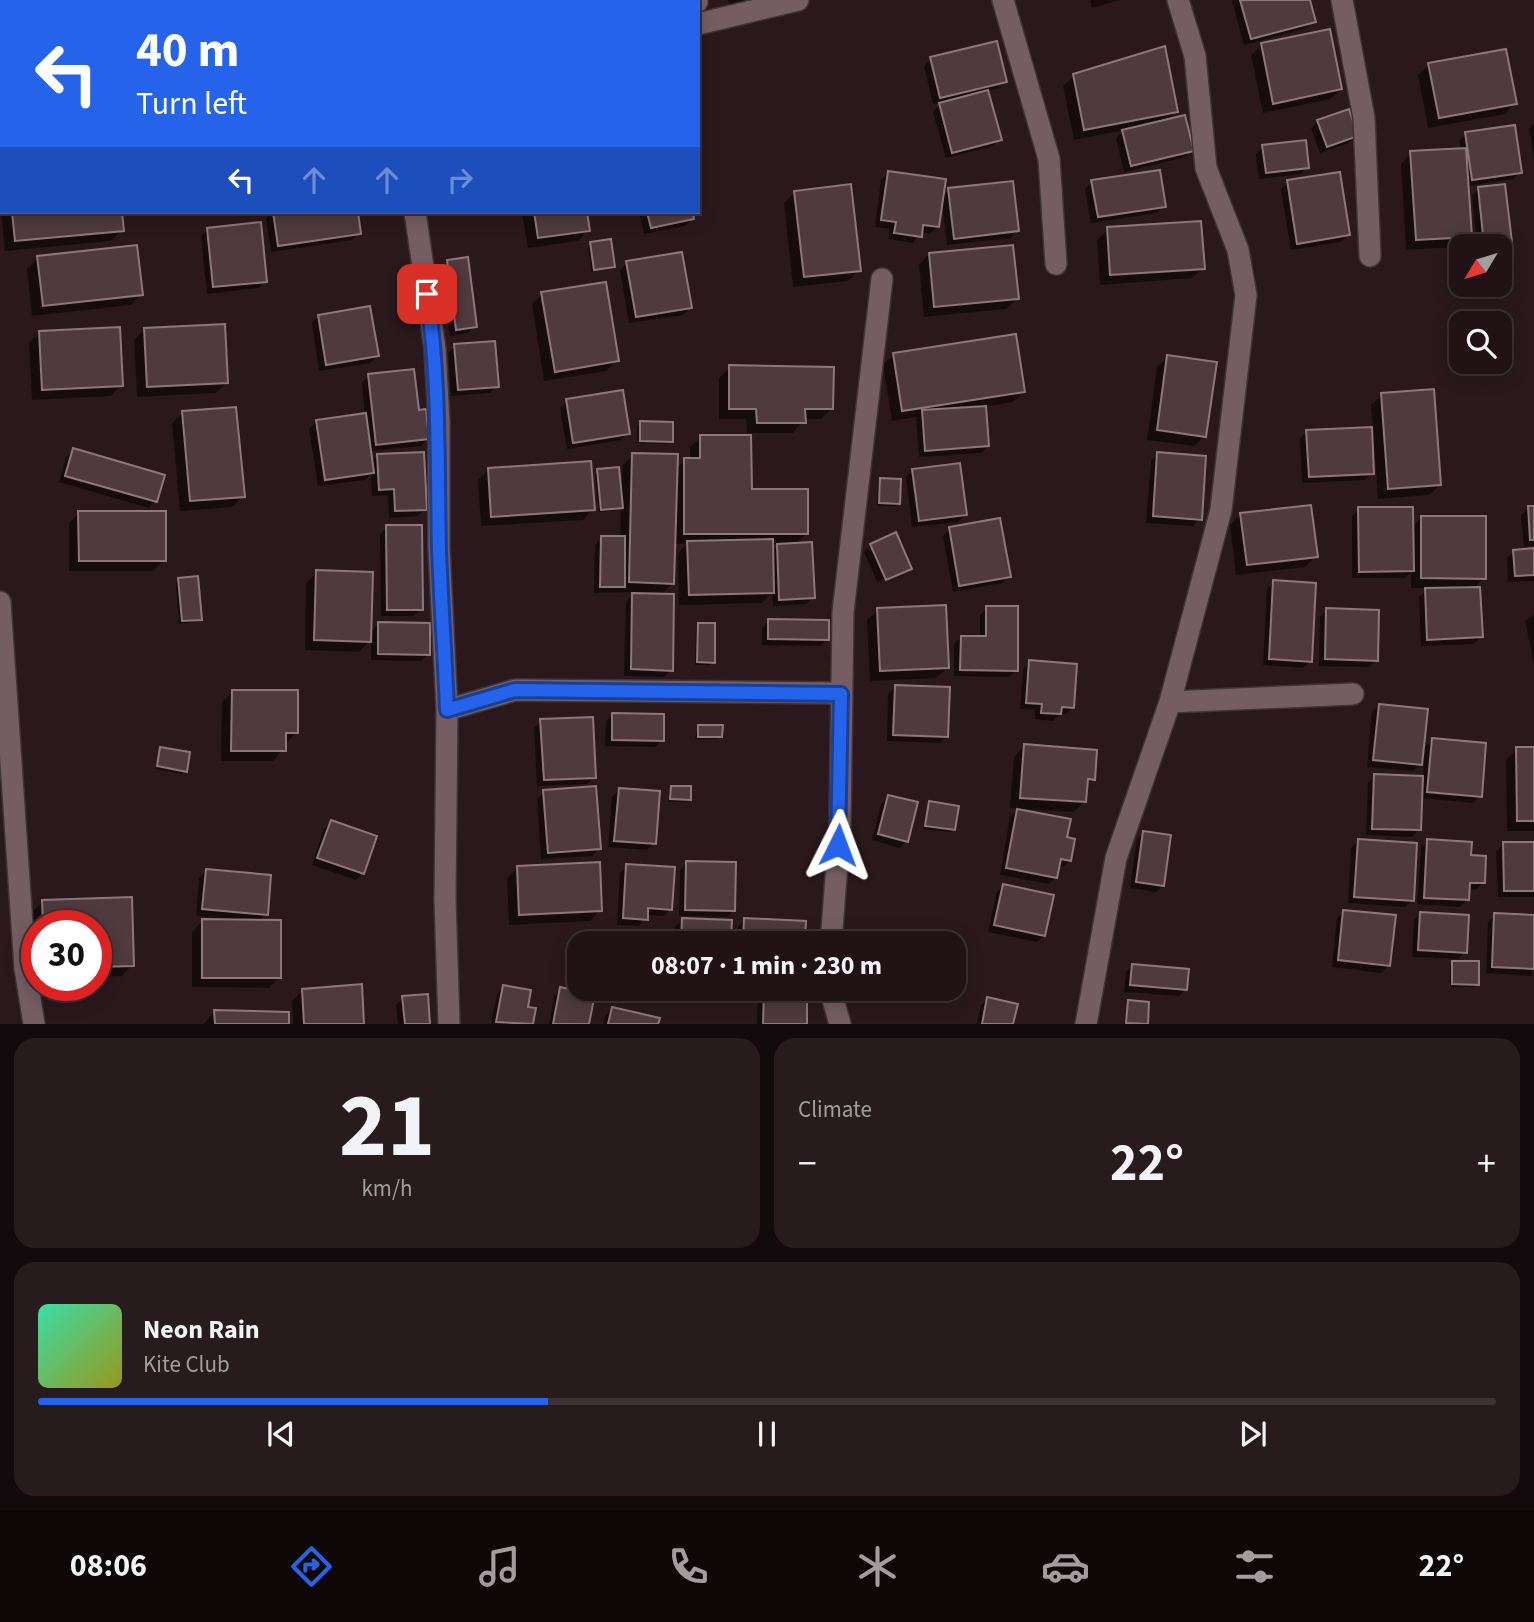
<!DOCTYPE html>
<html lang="en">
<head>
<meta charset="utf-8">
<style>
	body { margin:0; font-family:"Source Sans 3",sans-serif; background:#281b1e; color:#f1f3f6; height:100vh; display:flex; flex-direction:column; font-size:26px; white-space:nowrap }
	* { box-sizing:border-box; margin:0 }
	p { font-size:23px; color:#a29ea0 }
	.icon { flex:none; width:38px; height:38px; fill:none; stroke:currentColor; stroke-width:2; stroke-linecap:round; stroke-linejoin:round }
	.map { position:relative; height:1024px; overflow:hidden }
	.details { display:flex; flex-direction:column; gap:14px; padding:14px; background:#120a0c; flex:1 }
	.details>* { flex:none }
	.hud { position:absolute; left:0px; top:0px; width:700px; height:214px; box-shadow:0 4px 18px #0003,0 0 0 2px #3d3234; background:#2563eb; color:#fff; overflow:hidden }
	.needle { width:46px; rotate:232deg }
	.controls { position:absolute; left:1449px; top:234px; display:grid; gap:14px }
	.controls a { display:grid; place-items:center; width:63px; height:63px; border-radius:14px; background:#201215; box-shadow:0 4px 18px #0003,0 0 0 2px #3d3234; font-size:35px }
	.speed { position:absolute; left:21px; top:910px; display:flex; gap:14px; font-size:35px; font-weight:700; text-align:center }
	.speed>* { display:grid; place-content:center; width:91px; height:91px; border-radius:50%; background:#201215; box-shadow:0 4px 18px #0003,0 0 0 2px #3d3234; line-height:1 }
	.speed .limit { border:10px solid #d22; background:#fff; color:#111 }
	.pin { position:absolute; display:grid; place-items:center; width:60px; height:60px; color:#fff; margin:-30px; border-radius:14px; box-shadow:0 4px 10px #0006 }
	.me { position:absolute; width:77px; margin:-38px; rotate:3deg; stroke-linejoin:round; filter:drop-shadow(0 0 5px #0008) }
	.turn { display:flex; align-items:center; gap:24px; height:147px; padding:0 21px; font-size:32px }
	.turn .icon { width:91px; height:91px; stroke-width:2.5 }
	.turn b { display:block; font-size:49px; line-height:60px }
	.lanes { display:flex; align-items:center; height:66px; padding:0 21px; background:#0003; justify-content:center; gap:35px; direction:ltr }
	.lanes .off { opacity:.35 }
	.big { font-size:52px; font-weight:700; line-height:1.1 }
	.details .tile { flex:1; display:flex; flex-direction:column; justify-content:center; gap:10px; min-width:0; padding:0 24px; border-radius:21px; background:#281b1e }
	.details .dial { align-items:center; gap:0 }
	.dial b { font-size:91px; line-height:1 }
	.song { display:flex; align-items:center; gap:21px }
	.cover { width:84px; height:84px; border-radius:10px; background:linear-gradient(135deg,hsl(160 70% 55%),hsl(60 70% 35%)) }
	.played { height:7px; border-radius:4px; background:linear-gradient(90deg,#2563eb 35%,#3d3234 35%) }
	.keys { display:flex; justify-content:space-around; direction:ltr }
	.heat { display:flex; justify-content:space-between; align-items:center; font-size:38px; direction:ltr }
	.details .tiles { flex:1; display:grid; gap:14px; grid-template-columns:1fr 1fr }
	.tile:last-child { grid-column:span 2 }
	.trip { position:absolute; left:567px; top:931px; width:399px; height:70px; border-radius:21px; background:#201215; box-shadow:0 4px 18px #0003,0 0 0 2px #3d3234; font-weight:700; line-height:70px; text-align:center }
	.tab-bar { display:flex; height:112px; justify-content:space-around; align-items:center; background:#0d0708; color:#a29ea0 }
	.tab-bar .icon { width:49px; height:49px }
	.tab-bar .current { color:#2563eb }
	.tab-bar b { font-size:32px; color:#f1f3f6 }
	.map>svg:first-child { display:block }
	.shadow { fill:#0007; fill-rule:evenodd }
	.building { fill:#4e3a3f; stroke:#8e777c; stroke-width:2 }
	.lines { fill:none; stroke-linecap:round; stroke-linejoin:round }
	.street-casing { stroke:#403336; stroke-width:24 }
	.street { stroke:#745e63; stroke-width:21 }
	.route-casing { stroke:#184099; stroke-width:18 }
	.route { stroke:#2563eb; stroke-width:12 }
</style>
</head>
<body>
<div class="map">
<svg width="1534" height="1024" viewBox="0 0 1534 1024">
	<rect width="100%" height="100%" fill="#2a181c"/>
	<path class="shadow" d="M246,0h51l-9,2z
		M408,0h18l-8,2z
		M728,0h19l-18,4z
		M1090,0h30l-28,8z
		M1232,0h76l6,21 -7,7 -63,17z
		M1262,45l79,44 -11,10 -67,14 -12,-58z
		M931,59l74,22 -7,7 -11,3 13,48 -7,7 -47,12 -13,-46 9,-10 -9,2 -9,-38z
		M0,65h2l-2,53z
		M1429,65l86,38 -10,11 -77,14 -10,-53z
		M1074,76l102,36 -10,9 26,29 -7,7 -61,15 -8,-34 8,-8 -50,10 -11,-54z
		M1318,121l38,15 -7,7 -29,10 -9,-25z
		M1534,123v36l-5,-31z
		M1466,134l54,38 -6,7 -47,7 3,51 -10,10 -54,3 -5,-86 10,-11 50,-3 -2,-9z
		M0,141h2l-2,48z
		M1263,147l44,20 -6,7 -42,5 -3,-25z
		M888,173l54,24 7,-7 68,41 -7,7 -63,7 -5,-44 -5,26 -7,7 -10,-2 -7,11 -25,-4 2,-10 -15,-2 6,-47z
		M1092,182l72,24 -7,7 -66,10 -6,-34z
		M1288,182l60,53 -7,7 -50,8 -10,-61z
		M1479,189l31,53 -7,7 -26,-2 -5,-51z
		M795,192l64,78 -11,11 -55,6 -9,-84z
		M2,199v13h118l2,18 -11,11 -106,10 -5,-51z
		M273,212h83l3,21 -7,7 -81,12 -5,-34z
		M522,212h64l2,18 -10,11 -50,7z
		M639,212h52l1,7 -7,7 -41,8z
		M208,229l57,52 -6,7 -52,6 -6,-58z
		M1108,229l95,39 -11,10 -92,7 -3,-45z
		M591,244l22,22 -3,3 -19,3 -3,-25z
		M929,254l88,45 -11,10 -82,8 -5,-52z
		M38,258l103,36 -10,11 -99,11 -5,-47z
		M448,261l27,65 -7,7 -18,3 -9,-68z
		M627,263l63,45 -7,7 -54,8 -9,-53z
		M542,294l75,66 -11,11 -62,10 -12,-77z
		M318,316l59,40 -7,7 -51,8 -7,-48z
		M144,330l83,52 -11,11 -79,4 -3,-57z
		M40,332l81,53 -10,11 -79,4 -3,-57z
		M455,346l42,40 -7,7 -39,3 -3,-43z
		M894,354l130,38 -11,10 -29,5 4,39 -7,7 -62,4 -3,-40 -24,4 -9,-56z
		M1168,357l37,79 -11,10 -47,-6 10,-73z
		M730,367l102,41 -11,11h-17l-11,14h-46l-1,-14h-27v-41z
		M368,376l49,36 11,27 -7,7 -52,5 2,11 6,-6 48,53 -7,7 -29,2 -1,-23 -16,1 -1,-22 -6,6 -47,6 -9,-57 7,-7 49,-7 -3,-32z
		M1382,395l58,90 -11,10 -51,4 -4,-56h-3l1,30 -7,7 -63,3 -2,-45 7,-7 66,-2 -2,-24z
		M567,401l61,32 -7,7 -54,9 -7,-41z
		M183,413l60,83 -11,11 -52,4 -8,-88z
		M640,423l31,18 -3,3 -31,-1v-17z
		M701,437l49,54 56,43 -11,11 18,52 -7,7 -33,2 -1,-14 -10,11 -83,2 -1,-52 9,-9h-13l-1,39 -13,13 11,74 -7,7 -40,-1 2,-74 9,-10 -41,1 1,-48 7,-7h18l1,-31 -3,3 -19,2 -4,-38 3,-3 24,18v-23l11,-11 43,14 9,-10h5v-12zM771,544h8l-8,8z
		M73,450l82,51 -6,7 -90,-26 7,-25z
		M1158,454l42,65 -7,7 -47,-3 5,-62z
		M489,469l104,40 -10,11 -102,6 -3,-46z
		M913,470l52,45 -7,7 -46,5 -6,-50z
		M881,480l18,23 -3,3h-19l1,-23z
		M1528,508h6v38h-10l-3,-31z
		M1359,509l53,18 10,-10 62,61 -10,10 7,49 -7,7 -53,2 -2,-49 9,-9h-17v-16l-6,6h-53v-62z
		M79,513l85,47 -11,11h-84v-48z
		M1241,514l75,42 -11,11 -69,8 -6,-50z
		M387,527l34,82 -7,7h-33l-1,-82z
		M950,529l59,47 -7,7 -49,9 -10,-56z
		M895,535l15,33 -6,7 -25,11 -15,-34 7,-7zM905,570v4l-26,12 -2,-4z
		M1534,550v31l-26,1 -1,-24 7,-7z
		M317,572l53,61 8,-9 50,30 -7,7 -50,-1v-21l-12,13 -54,-2 1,-67z
		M179,579l21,40 -3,3 -18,2 -3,-41z
		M1274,582l36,79 -7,7 -40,-3 4,-76z
		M987,608l29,62 -7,7 -55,-1v-32l7,-7 19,1v-23z
		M878,610l69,58 -11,10 -66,3 -3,-61z
		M1327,610l49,50 -7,7 -50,-1 1,-49z
		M1534,614v50l-9,-43z
		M769,621l58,18 -7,7 -58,-1v-17z
		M699,625l14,37 -3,3h-15l1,-37z
		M1030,662l43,45 -7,7h-6l-7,7 -18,-2v-9l-15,-1 3,-40z
		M895,687l51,49 -6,7 -53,-2 1,-47z
		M232,692l64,40 -23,29h-52l1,-59z
		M1379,705l41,60 -7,6 -46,-4 5,-55z
		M613,714l49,26 -7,7 -50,-1 1,-25z
		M541,721l53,56 -7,7 -50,2 -3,-58z
		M698,726l23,10 -3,3h-23z
		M1432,740l48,56 -7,7 -53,-5 -1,32 -7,7 -46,-2 2,-52 7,-7 48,2 2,-31z
		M1024,746l69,33 -8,7 -1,16 -10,10 -64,-4 4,-51z
		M160,748l25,23 -3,3 -27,-5z
		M1517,749h17v82h-27l-1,-71z
		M671,788l19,11 -3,3h-19z
		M619,790l35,53 -7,7 -39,-3 4,-50z
		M544,792l55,57 -7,7 -51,3 -4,-60z
		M888,797l19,44 -7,7 -28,-8 9,-36z
		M930,803l24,26 -3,3 -28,-3z
		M1018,809l47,30 5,21 -7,7 -5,-1 -2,11 -7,7 -49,-9 10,-58z
		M331,822l31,51 -6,7 -44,-15 12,-36z
		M1144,833l19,52 -7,7 -26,-4 7,-48z
		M1358,841l54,59 -7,7 -57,-4 3,-55z
		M1428,841l41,16 14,26 -7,7 -8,-1 -1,11 -7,7 -43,-3 4,-56z
		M1503,844h31v53h-36l-2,-46z
		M687,863l47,47 -7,7 -48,-1 1,-46z
		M627,866l43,43 -6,7 -18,-1 -7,11 -22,-1 3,-52z
		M518,868l82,42 -10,11 -81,4 -2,-47z
		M206,871l60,43 -7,7 21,56 -11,11 -77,-1v-55l10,-11h25v-2l-31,-3 3,-38z
		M1003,886l41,50 -7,6 -49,-10 8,-39z
		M130,899l2,66 -10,11 -26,1v-51h-59l-2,53 -3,-67 11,-10z
		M1344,911l44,55 -7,7 -49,-6 5,-49z
		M1421,913l44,39 -7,7 -46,-2 2,-37z
		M1495,915l39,2 -2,59 -46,-3 2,-51z
		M682,920l48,2v21h-55v-16z
		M744,920l60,3 -1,20h-66l1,-16z
		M1453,963l24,21 -3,3h-24v-21z
		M1132,966l54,23 -7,7 -55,-4 2,-20z
		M504,987l22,21 5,16h-40l6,-30z
		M561,989l26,35h-38l5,-28z
		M763,989h43l-1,35h-48l1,-30z
		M302,991l60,33h-69l-1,-23z
		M403,998l26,26h-31l-2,-19z
		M988,999l24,25h-35l4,-19z
		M1129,1002l17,22h-22z
		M612,1009l45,15h-54l2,-8z
		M214,1011l73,13h-83z"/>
	<path class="building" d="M306,0h31v2h-39z
		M1240,0h70l6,22 -65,17z
		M1330,29l12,60 -69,15 -12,-61z
		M997,41l10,41 -67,16 -10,-41z
		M1165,46l13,66 -94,18 -11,-56z
		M1506,49l11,55 -78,14 -11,-55z
		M0,63h2l-2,49z
		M988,90l14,50 -50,13 -13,-50z
		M1349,109l9,27 -31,11 -10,-27z
		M1185,115l9,36 -63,15 -9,-36z
		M1515,125l7,48 -50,7 -7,-48z
		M0,139h2l-2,45z
		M1306,140l3,28 -43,5 -4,-28z
		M1466,148l6,89 -56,3 -6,-89z
		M1160,170l6,37 -68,10 -7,-37z
		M888,171l58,8 -7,48 -16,-2 -1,12 -28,-4 2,-11 -15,-2z
		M1340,172l10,63 -53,9 -10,-64z
		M1013,181l6,50 -65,8 -6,-51z
		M851,184l10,87 -57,6 -10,-86z
		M1505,184l7,58 -28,3 -6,-58z
		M12,212h110l2,19 -109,10z
		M273,212h85l3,22 -83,12z
		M534,212h53l3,19 -52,7z
		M647,212h46l1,7 -43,9z
		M1201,221l4,48 -95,6 -3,-48z
		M261,222l6,60 -54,5 -6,-59z
		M611,239l4,28 -21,3 -4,-28z
		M137,245l6,50 -100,11 -6,-50z
		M1013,245l6,54 -85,8 -5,-54z
		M682,252l10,56 -56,9 -10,-56z
		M468,257l9,70 -21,3 -9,-70z
		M606,282l13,79 -64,11 -14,-80z
		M370,306l9,50 -53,9 -8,-50z
		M225,324l3,59 -81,4 -3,-59z
		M120,327l3,59 -81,4 -3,-59z
		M1016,334l9,58 -123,19 -9,-58z
		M495,341l4,46 -41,3 -4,-46z
		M1167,355l50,7 -11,75 -49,-7z
		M729,365l105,2 -1,42h-28l1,14h-49l-1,-14h-27z
		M414,369l5,41 7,-1 3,30 -53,6 -8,-71z
		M1434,389l7,96 -53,4 -7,-96z
		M623,390l7,44 -57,9 -7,-44z
		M986,406l3,40 -64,5 -3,-41z
		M236,407l9,90 -55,4 -8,-90z
		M366,413l8,60 -49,7 -9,-60z
		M640,421l33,1v20l-33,-1z
		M1372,427l2,47 -65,3 -3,-47z
		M700,435h51l1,54h56v45h-124v-76h16z
		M73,448l92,27 -8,27 -92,-26z
		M424,452l3,58 -32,1 -1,-22 -15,1 -2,-36z
		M1157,452l49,4 -4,64 -49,-4z
		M632,453l46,1 -4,130 -45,-2z
		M591,461l4,49 -104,7 -3,-49z
		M960,463l7,52 -48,6 -7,-52z
		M619,467l4,41 -22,2 -4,-41z
		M880,478l21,1 -1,25 -21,-1z
		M1311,505l7,52 -71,8 -7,-52z
		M1528,506h6v34h-4z
		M1358,507h55l1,64 -55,1z
		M78,511h88v50h-87z
		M1421,516h65v63l-65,-1z
		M1000,518l11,59 -52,9 -10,-59z
		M386,525h36l1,85h-36z
		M896,532l16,37 -26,11 -16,-36z
		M601,536h24v51h-25z
		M773,539l1,54 -85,2 -2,-54z
		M812,542l3,56 -36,2 -2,-56z
		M1534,548v27l-19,1 -2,-26z
		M316,570l57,2 -2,70 -57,-2z
		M198,576l4,44 -20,1 -4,-43z
		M1273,580l43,3 -4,79 -43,-3z
		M1480,587l3,50 -56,3 -2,-52z
		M632,593l42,1 -1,77 -42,-2z
		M946,605l3,63 -69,3 -3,-63z
		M986,606h32v65l-58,-1 1,-34h25z
		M1326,608l53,2 -1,51 -53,-2z
		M768,619l61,1v20l-61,-1z
		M378,622l52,1v32l-52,-1z
		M698,623h17v40l-18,-1z
		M1029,660l48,4 -3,44 -12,-1 -1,7 -20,-1 1,-9 -16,-1z
		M895,685l55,2 -2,50 -55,-2z
		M232,690h66v43h-12v18h-55z
		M1379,704l49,5 -6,56 -49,-5z
		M612,713l52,1v27l-52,-1z
		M593,717l3,61 -52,2 -4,-61z
		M698,725h25l-1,12h-24z
		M1432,738l54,5 -4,54 -55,-5z
		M1024,744l73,6 -2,30 -7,-1 -2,23 -66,-4z
		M160,747l30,5 -3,20 -30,-6z
		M1516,747h18v74h-17z
		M1374,774l49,2 -2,54 -49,-1z
		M596,786l5,63 -53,4 -5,-63z
		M671,786h20v14l-21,-1z
		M619,788l41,3 -4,53 -42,-3z
		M888,795l30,7 -10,40 -30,-8z
		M929,801l30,5 -4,24 -30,-4z
		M1017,809l54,10 -4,18 8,2 -4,22 -10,-2 -4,19 -51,-10z
		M331,820l46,16 -13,38 -47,-16z
		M1143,831l28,4 -7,51 -28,-4z
		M1358,839l59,4 -3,58 -60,-4z
		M1427,839l45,3 -1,13 15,1 -1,27h-15l-1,17 -45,-2z
		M1503,842h31v49h-30z
		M686,861l50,1 -1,49 -50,-1z
		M600,862l2,49 -83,4 -2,-49z
		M626,864l49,3 -3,43 -24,-2v12l-25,-2z
		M206,869l65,6 -3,40 -66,-6z
		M1003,884l51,11 -9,41 -51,-11z
		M132,897l2,69 -38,1v-41h-53l-1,-26z
		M1343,910l53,5 -6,51 -52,-6z
		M1420,912l49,3 -2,38 -49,-3z
		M1494,913l40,2v54l-42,-2z
		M682,918l50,2 -1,23h-50z
		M744,918l62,3 -1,22h-62z
		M202,919l79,1v58h-79z
		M1452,961h27v24l-27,-1z
		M1132,964l57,5 -2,21 -57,-5z
		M362,984l2,40h-60l-2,-35z
		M503,985l28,5 -3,17 8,1 -3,16 -37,-2z
		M560,987l35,7 -6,30h-36z
		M764,989h43v35h-44z
		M428,994l2,30h-25l-3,-28z
		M987,997l31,7 -5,20h-31z
		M1128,1000l21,2 -1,22 -22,-1z
		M612,1007l48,11 -2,6h-50z
		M214,1010l75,2v12h-74z"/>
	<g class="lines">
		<defs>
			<path id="street" d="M378,0v2
				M696,0l1,2
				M1003,0l46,159 7,105
				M1342,0l22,118 6,138
				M698,24l100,-24
				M415,212l20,137 4,72v127l8,162 -2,189 4,125
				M0,602l25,366 9,56
				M1170,702l183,-8
				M447,710l68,-20 325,3
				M831,943l9,-119 3,-212 39,-333
				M830,989l10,35
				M1086,1024l30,-166 54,-156 51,-192 25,-215 -8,-45 -32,-82 -11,-112 -17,-56"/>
		</defs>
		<use href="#street" class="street-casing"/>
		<use href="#street" class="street"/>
	</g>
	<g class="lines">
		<defs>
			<path id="route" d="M427,294c13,86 10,170 12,256 2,53 6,107 8,160l68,-20 326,4 -3,151"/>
		</defs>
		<use href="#route" class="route-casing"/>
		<use href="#route" class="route"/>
	</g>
</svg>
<div class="controls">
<a><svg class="needle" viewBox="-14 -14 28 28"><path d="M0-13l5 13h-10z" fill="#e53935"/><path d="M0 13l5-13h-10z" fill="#a29ea0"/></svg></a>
<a><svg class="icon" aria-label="search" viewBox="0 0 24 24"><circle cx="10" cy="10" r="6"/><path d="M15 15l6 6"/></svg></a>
</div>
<div class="speed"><div class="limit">30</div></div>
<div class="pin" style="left:427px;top:294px;background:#d93025"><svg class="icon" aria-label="arrive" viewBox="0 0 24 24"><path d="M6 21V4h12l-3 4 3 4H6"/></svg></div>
<svg class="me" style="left:838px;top:845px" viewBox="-20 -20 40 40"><path d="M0-17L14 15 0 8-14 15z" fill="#2563eb" stroke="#fff" stroke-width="4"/></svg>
<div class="trip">08:07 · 1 min · 230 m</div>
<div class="hud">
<div class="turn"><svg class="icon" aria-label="left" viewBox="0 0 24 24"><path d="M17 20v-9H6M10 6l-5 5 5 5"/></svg><div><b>40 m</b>Turn left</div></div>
<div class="lanes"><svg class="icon" aria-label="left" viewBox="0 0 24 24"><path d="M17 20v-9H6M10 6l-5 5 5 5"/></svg><svg class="icon off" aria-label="ahead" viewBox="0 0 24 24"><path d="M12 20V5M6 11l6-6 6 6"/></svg><svg class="icon off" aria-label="ahead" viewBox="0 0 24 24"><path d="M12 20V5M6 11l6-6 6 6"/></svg><svg class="icon off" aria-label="right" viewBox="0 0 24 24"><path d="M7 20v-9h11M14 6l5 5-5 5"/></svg></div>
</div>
</div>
<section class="details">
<div class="tiles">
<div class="tile dial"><b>21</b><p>km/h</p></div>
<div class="tile"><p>Climate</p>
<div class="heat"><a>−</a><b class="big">22°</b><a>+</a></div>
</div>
<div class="tile">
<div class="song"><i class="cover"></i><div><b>Neon Rain</b><p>Kite Club</p></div></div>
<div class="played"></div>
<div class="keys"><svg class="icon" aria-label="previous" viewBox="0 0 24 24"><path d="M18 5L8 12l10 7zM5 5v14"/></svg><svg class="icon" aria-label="pause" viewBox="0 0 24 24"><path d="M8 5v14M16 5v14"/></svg><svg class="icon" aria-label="next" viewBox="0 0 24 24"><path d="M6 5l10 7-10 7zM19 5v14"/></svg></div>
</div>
</div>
</section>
<nav class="tab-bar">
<b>08:06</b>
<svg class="icon current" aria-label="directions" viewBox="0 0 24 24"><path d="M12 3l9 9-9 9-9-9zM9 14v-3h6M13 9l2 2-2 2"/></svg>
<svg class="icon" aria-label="music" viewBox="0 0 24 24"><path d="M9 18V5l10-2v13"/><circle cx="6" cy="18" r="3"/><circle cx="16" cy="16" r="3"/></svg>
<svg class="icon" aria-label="phone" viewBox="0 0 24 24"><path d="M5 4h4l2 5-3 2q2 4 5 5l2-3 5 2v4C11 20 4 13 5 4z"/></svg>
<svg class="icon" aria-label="climate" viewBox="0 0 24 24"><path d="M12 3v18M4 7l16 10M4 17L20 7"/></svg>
<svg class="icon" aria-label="car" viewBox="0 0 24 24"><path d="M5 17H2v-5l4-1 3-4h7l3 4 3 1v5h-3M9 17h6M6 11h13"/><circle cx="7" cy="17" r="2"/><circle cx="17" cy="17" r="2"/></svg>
<svg class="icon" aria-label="filters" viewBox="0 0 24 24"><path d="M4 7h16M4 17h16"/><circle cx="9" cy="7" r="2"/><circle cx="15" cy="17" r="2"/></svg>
<b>22°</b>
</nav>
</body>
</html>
